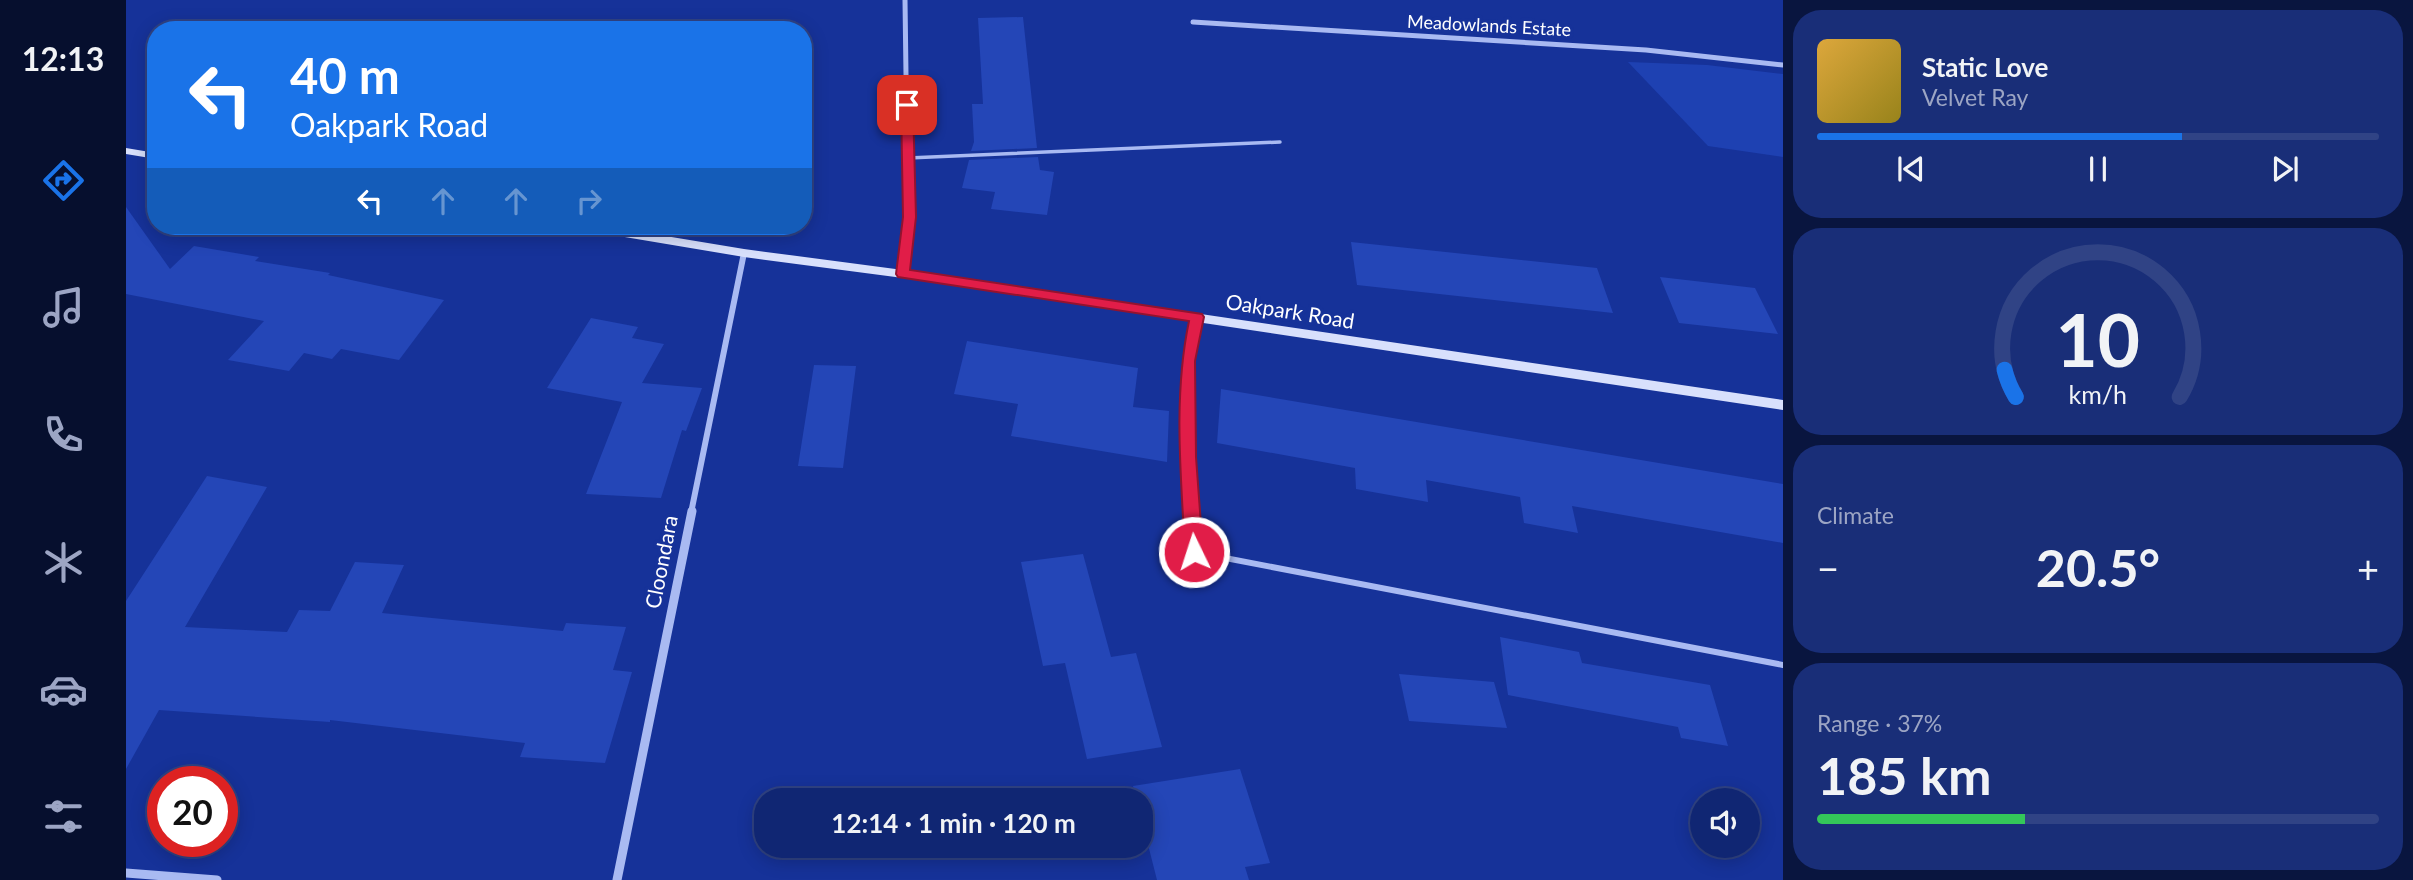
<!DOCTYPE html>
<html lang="en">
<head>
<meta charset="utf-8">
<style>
	body { margin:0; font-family:Lato,sans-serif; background:#192e78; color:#f1f3f6; height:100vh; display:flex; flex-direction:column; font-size:26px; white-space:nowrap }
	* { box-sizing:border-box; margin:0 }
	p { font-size:23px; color:#9ca5c4 }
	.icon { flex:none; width:38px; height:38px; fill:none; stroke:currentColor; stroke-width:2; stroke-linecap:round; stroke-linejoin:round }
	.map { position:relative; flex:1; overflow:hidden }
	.details { display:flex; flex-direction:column; gap:10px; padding:10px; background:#09153f; width:630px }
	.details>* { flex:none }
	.guide { position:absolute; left:21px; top:21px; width:665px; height:214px; border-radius:28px; box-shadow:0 4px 18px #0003,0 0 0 2px #304385; background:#1a73e8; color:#fff; overflow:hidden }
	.fabs { position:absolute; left:1564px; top:788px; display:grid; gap:14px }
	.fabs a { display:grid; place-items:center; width:70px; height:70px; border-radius:50%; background:#102673; box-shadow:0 4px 18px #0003,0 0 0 2px #304385; font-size:35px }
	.speed { position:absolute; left:21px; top:766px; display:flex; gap:14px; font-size:35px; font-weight:700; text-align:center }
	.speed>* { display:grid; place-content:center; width:91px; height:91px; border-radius:50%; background:#102673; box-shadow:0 4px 18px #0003,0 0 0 2px #304385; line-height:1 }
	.speed .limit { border:10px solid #d22; background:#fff; color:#111 }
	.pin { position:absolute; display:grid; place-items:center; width:60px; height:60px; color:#fff; margin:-30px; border-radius:14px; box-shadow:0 4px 10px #0006 }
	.me { position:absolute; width:77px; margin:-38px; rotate:356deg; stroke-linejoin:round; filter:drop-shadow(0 0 5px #0008) }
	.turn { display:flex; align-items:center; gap:24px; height:147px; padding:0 28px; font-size:32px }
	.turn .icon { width:91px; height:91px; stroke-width:2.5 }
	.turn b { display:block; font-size:49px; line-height:60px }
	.lanes { display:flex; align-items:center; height:66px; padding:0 28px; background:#0003; justify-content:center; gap:35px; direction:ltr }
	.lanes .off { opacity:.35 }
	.big { font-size:52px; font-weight:700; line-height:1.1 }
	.details .card { flex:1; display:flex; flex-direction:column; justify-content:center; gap:10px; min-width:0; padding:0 24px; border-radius:28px; background:#192e78 }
	.details .dial { align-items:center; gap:0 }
	.dial svg { height:182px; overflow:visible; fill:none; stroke:#304385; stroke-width:7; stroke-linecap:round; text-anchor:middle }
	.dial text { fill:#f1f3f6; stroke:none }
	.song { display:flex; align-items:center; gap:21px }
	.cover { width:84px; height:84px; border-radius:10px; background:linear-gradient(135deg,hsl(40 70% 55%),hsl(50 70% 35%)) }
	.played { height:7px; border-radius:4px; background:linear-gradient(90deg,#1a73e8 65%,#304385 65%) }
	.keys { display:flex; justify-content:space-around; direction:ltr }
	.heat { display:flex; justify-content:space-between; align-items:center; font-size:38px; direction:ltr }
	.charge { height:10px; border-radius:5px; background:linear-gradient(90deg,#34c759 37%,#304385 0) }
	.trip { position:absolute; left:628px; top:788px; width:399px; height:70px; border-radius:28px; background:#102673; box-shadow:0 4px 18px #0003,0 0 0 2px #304385; font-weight:700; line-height:70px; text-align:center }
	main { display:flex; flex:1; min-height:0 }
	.tab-bar { display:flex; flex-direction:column; width:126px; justify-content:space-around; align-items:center; background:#060f2e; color:#9ca5c4 }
	.tab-bar .icon { width:49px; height:49px }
	.tab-bar .selected { color:#1a73e8 }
	.tab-bar b { font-size:32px; color:#f1f3f6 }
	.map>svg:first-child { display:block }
	.green { fill:#1e41b2 }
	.building { fill:#2446b7 }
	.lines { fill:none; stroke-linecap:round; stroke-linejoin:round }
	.service-far2 { stroke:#a9baf2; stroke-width:3.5 }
	.service-far1 { stroke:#a9baf2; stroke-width:5 }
	.service { stroke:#a9baf2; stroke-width:6 }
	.minor-far2 { stroke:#a9baf2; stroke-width:5 }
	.minor-far1 { stroke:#a9baf2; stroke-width:6 }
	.minor { stroke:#a9baf2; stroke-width:9 }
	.secondary { fill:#d8e0fc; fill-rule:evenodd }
	.route { fill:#e11d48; stroke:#92132f; stroke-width:2 }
	.labels { text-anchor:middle; stroke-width:7; stroke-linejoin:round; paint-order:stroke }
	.far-street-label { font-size:18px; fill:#fff; stroke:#163299 }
	.street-label { font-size:21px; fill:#fff; stroke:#163299 }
</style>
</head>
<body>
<main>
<nav class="tab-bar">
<b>12:13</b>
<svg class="icon selected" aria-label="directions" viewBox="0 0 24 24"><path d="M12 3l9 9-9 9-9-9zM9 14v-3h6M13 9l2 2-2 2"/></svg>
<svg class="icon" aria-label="music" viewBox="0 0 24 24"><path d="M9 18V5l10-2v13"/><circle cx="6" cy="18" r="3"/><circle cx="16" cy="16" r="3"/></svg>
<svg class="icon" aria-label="phone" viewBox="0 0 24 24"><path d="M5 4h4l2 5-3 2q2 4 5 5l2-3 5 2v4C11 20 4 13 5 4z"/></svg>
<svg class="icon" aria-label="climate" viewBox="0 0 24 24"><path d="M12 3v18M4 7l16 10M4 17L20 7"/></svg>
<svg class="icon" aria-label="car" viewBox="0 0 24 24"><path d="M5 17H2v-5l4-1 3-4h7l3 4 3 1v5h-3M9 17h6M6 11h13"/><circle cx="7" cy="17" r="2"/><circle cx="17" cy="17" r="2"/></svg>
<svg class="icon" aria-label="filters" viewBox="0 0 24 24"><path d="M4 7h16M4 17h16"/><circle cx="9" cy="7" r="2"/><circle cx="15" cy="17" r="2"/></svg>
</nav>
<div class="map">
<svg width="1657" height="880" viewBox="0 0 1657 880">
	<rect width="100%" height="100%" fill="#163299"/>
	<path class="green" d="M1502,62l79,3 76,9v83l-75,-11z"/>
	<path class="building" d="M897,17l14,131 -66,3 3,-9 -2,-38h11l-5,-86z
		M912,157l2,13 14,2 -7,43 -56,-6 4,-17 -33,-4 7,-28z
		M0,207l44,62 24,-23 65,11 -4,4 75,12 -2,2 116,25 -45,60 -58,-11 -9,10 -28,-6 -15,18 -61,-11 36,-39 -138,-27z
		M1225,242l246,26 16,45 -256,-28z
		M1534,277l95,11 23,46 -99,-11z
		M465,318l47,9 -6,11 32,6 -22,39 60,5 -16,43 -4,-1 -21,68 -75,-4 36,-92 -75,-14z
		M841,341l171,27 -5,39 36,4 -2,51 -156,-26 7,-32 -64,-10z
		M688,365l42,1 -13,102 -45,-2z
		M1095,389l562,95v59l-211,-37 6,27 -54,-10 -4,-26 -94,-17 2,22 -72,-13 -1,-21 -138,-25z
		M81,476l60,11 -82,140 102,5 12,-22 31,1 25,-49 49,3 -22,48 181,18 3,-8 60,4 -13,43 19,2 -27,91 -85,-6 5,-14 -195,-23v2l-171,-12 -33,59v-168z
		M957,554l28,103 25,-4 26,94 -75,12 -22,-96 -22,3 -22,-104z
		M1374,637l79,15 3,11 128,22 18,61 -47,-8 -3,-11 -170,-32z
		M1273,674l95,8 13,46 -98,-7z
		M1114,769l30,94 -25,4 4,13h-92l-16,-63v-17h-4l-4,-14z"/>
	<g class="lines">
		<path class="service-far2" d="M782,158l372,-16"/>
		<path class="service-far1" d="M1066,513l-4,-56v-96l9,-44"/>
		<path class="service" d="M1065,511l3,41 589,113"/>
		<path class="minor-far2" d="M779,0l3,225
			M1067,22l453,28 137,15"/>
		<path class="minor-far1" d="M777,274l5,-50
			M565,513l53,-260"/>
		<path class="minor" d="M0,873l91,7
			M491,880l75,-369"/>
		<path class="secondary" d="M0,148l30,5v6l-30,-5z
			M451,226h28l139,23 159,21 880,130v10l-880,-132 -159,-21 -161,-27z"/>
	</g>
	<path class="route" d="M781,102l6,3 3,112 -6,53 292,44 2,3 -9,44 1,96 7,95 -3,6 -6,2 -6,-2 -3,-6c-4,-76 -12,-155 4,-231l-291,-44 -2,-3 7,-57 -2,-112z"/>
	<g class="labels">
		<g class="far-street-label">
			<text transform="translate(1363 26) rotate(3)" y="6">Meadowlands Estate</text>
		</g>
		<g class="street-label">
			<text transform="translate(1164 312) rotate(9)" y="7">Oakpark Road</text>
			<text transform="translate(536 562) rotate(-79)" y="7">Cloondara</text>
		</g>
	</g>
</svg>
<div class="fabs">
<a><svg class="icon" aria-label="sound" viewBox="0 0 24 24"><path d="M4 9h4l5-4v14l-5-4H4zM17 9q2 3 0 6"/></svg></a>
</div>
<div class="speed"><div class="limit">20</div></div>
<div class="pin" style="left:781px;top:105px;background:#d93025"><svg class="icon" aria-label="arrive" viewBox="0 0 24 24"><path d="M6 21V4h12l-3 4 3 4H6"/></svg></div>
<svg class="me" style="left:1068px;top:552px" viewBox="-20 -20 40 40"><circle r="17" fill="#e11d48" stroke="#fff" stroke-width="3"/><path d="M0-11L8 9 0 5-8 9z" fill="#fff"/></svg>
<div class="trip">12:14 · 1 min · 120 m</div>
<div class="guide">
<div class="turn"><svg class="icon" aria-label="left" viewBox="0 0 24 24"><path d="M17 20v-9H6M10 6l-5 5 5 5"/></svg><div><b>40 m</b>Oakpark Road</div></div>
<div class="lanes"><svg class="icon" aria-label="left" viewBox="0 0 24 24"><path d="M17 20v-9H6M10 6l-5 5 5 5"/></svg><svg class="icon off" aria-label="ahead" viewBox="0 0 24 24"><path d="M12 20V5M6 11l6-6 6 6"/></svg><svg class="icon off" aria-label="ahead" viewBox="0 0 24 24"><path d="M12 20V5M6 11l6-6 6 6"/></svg><svg class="icon off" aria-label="right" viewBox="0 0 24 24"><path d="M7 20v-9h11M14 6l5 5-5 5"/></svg></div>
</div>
</div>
<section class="details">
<div class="card">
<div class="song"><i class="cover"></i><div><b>Static Love</b><p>Velvet Ray</p></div></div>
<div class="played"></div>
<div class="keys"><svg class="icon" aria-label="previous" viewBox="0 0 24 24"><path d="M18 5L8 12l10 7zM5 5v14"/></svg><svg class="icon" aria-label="pause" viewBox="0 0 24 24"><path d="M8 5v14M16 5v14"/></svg><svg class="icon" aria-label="next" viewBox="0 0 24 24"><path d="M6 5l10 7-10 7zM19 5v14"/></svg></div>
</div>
<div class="card dial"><svg viewBox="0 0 100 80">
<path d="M14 69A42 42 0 1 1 86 69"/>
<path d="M14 69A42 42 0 0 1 9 57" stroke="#1a73e8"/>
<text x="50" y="56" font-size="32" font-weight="700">10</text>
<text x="50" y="72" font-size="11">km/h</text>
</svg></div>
<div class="card"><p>Climate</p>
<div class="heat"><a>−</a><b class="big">20.5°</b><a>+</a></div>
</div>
<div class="card"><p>Range · 37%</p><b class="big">185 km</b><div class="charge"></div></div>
</section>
</main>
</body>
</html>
